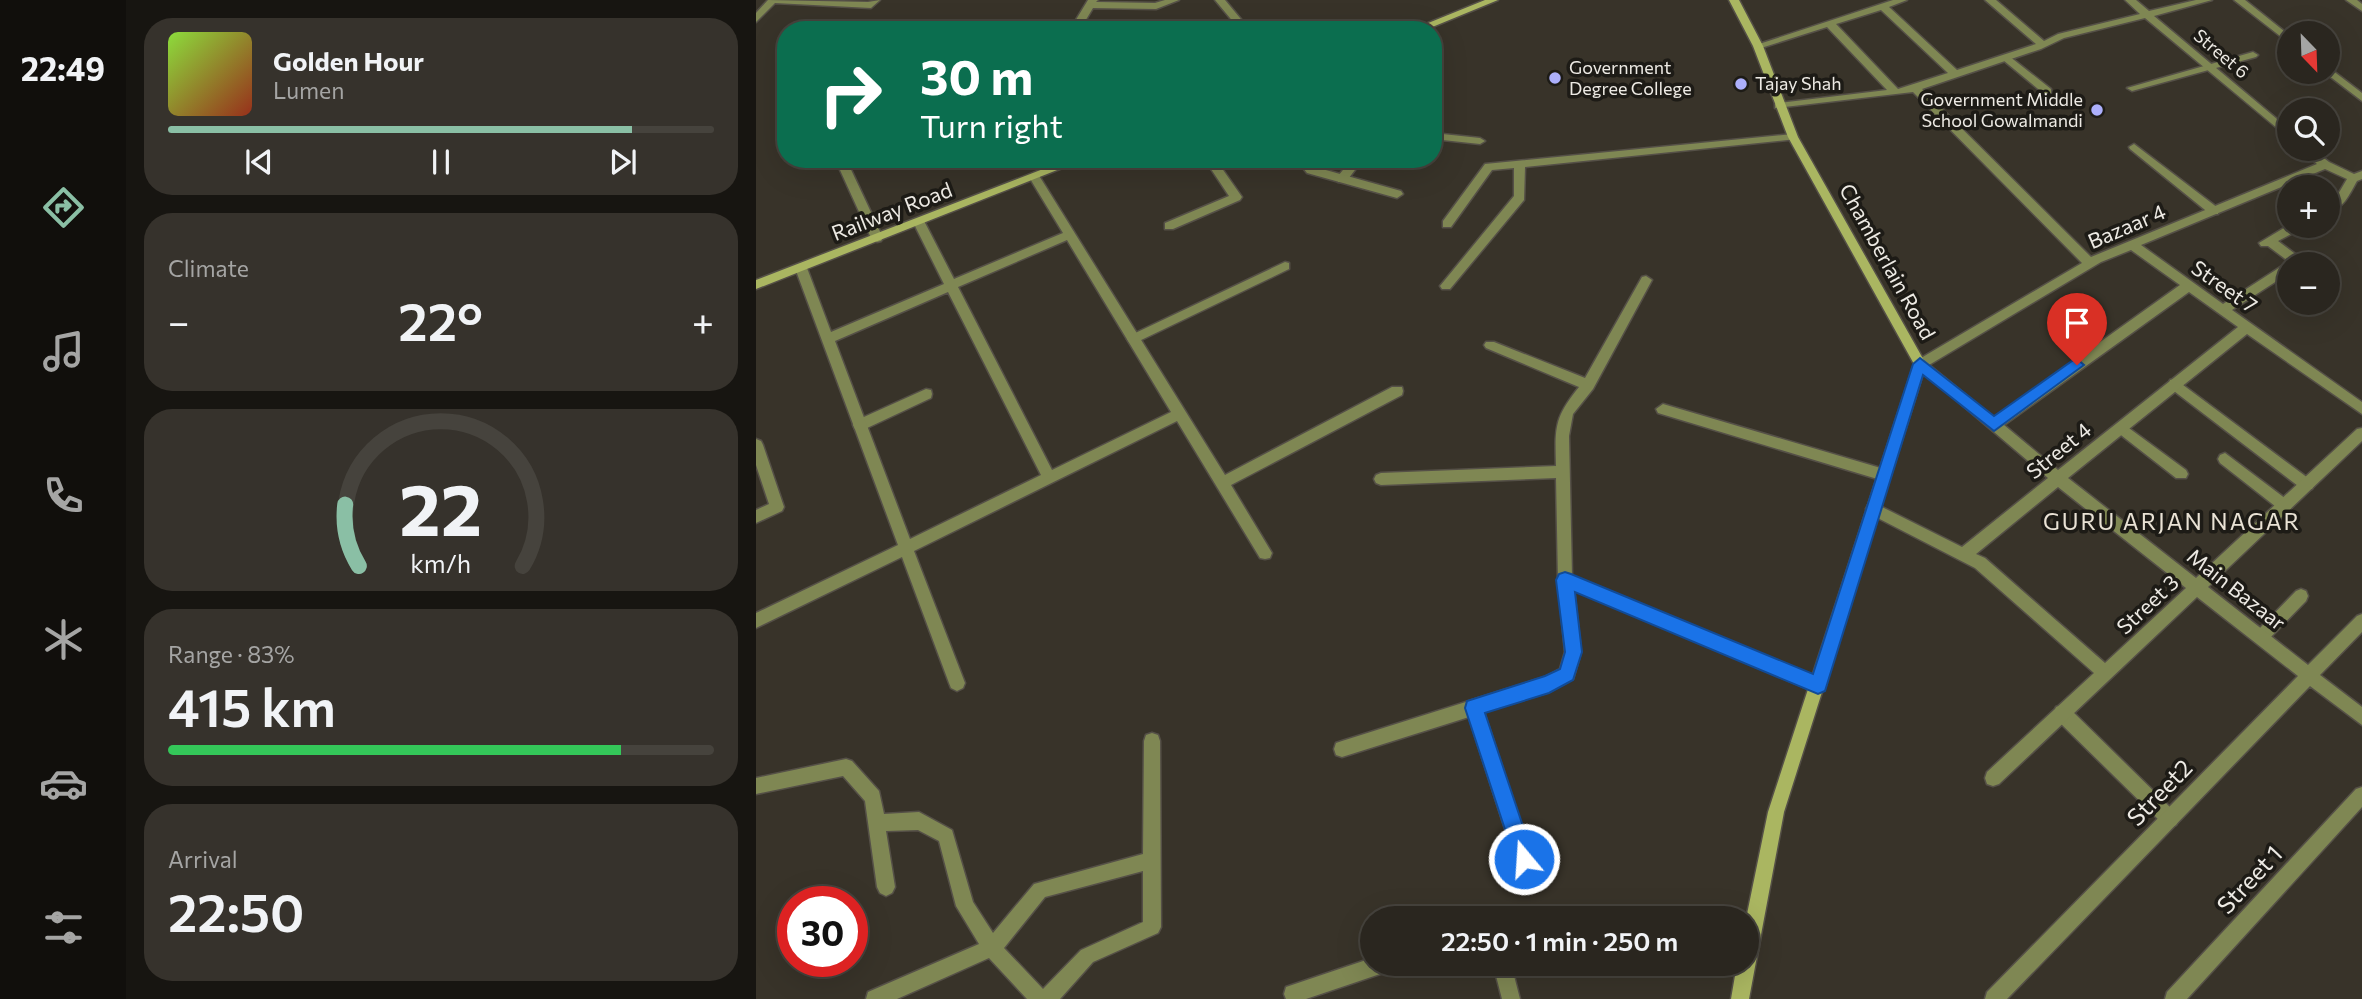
<!DOCTYPE html>
<html lang="en">
<head>
<meta charset="utf-8">
<style>
	body { margin:0; font-family:Commissioner,sans-serif; background:#36322c; color:#f1f3f6; height:100vh; display:flex; flex-direction:column; font-size:26px; white-space:nowrap }
	* { box-sizing:border-box; margin:0 }
	p { font-size:23px; color:#a5a5a4 }
	.icon { flex:none; width:38px; height:38px; fill:none; stroke:currentColor; stroke-width:2; stroke-linecap:round; stroke-linejoin:round }
	.map { position:relative; flex:1; overflow:hidden }
	.drawer { display:flex; flex-direction:column; gap:18px; padding:18px; background:#171511; width:630px }
	.drawer>* { flex:none }
	.hud { position:absolute; left:21px; top:21px; width:665px; height:147px; border-radius:28px; box-shadow:0 7px 28px #0002,0 0 0 2px #46433d; background:#0b6e4f; color:#fff; overflow:hidden }
	.needle { width:46px; rotate:157deg }
	.fabs { position:absolute; left:1521px; top:21px; display:grid; gap:14px }
	.fabs a { display:grid; place-items:center; width:63px; height:63px; border-radius:50%; background:#2a261f; box-shadow:0 7px 28px #0002,0 0 0 2px #46433d; font-size:35px }
	.speed { position:absolute; left:21px; top:886px; display:flex; gap:14px; font-size:35px; font-weight:700; text-align:center }
	.speed>* { display:grid; place-content:center; width:91px; height:91px; border-radius:50%; background:#2a261f; box-shadow:0 7px 28px #0002,0 0 0 2px #46433d; line-height:1 }
	.speed .limit { border:10px solid #d22; background:#fff; color:#111 }
	.pin { position:absolute; display:grid; place-items:center; width:60px; height:60px; color:#fff; margin:-72px -30px; border-radius:50% 50% 50% 0; rotate:-45deg; box-shadow:0 0 7px #0007 }
	.pin .icon { rotate:45deg }
	.me { position:absolute; width:77px; margin:-38px; rotate:342deg; stroke-linejoin:round; filter:drop-shadow(0 0 5px #0008) }
	.turn { display:flex; align-items:center; gap:24px; height:147px; padding:0 28px; font-size:32px }
	.turn .icon { width:91px; height:91px; stroke-width:2.5 }
	.turn b { display:block; font-size:49px; line-height:60px }
	.big { font-size:52px; font-weight:600; line-height:1.1 }
	.drawer .card { flex:1; display:flex; flex-direction:column; justify-content:center; gap:10px; min-width:0; padding:0 24px; border-radius:28px; background:#36322c }
	.drawer .dial { align-items:center; gap:0 }
	.dial svg { height:182px; overflow:visible; fill:none; stroke:#46433d; stroke-width:7; stroke-linecap:round; text-anchor:middle }
	.dial text { fill:#f1f3f6; stroke:none }
	.song { display:flex; align-items:center; gap:21px }
	.cover { width:84px; height:84px; border-radius:10px; background:linear-gradient(135deg,hsl(90 70% 55%),hsl(10 70% 35%)) }
	.played { height:7px; border-radius:4px; background:linear-gradient(90deg,#8abfa5 85%,#46433d 85%) }
	.keys { display:flex; justify-content:space-around; direction:ltr }
	.heat { display:flex; justify-content:space-between; align-items:center; font-size:38px; direction:ltr }
	.charge { height:10px; border-radius:5px; background:linear-gradient(90deg,#34c759 83%,#46433d 0) }
	.trip { position:absolute; left:604px; top:906px; width:399px; height:70px; border-radius:35px; background:#2a261f; box-shadow:0 7px 28px #0002,0 0 0 2px #46433d; font-weight:600; line-height:70px; text-align:center }
	main { display:flex; flex:1; min-height:0 }
	.dock { display:flex; flex-direction:column; width:126px; justify-content:space-around; align-items:center; background:#110f0c; color:#a5a5a4 }
	.dock .icon { width:49px; height:49px }
	.dock .current { color:#8abfa5 }
	.dock b { font-size:32px; color:#f1f3f6 }
	.map>svg:first-child { display:block }
	.lines { fill:none; stroke-linecap:round; stroke-linejoin:round }
	.lane-casing { stroke:#555047; stroke-width:3 }
	.street-casing { stroke:#555047; stroke-width:3 }
	.secondary-casing { stroke:#555047; stroke-width:3 }
	.lane { fill:#7f8753; fill-rule:evenodd }
	.street { fill:#7f8753; fill-rule:evenodd }
	.secondary { fill:#aab661; fill-rule:evenodd }
	.route { fill:#1a73e8; stroke:#114b97; stroke-width:2 }
	.poi-dot { fill:#acaffb; stroke:#1d1b16; stroke-width:2.5 }
	.labels { text-anchor:middle; stroke-width:7; stroke-linejoin:round; paint-order:stroke }
	.far-street-label { font-size:18px; fill:#edeae4; stroke:#1d1b16 }
	.far-poi-label { font-size:18px; fill:#edeae4; stroke:#1d1b16; text-anchor:start }
	.street-label { font-size:21px; fill:#edeae4; stroke:#1d1b16 }
	.neighbourhood-label { font-size:23px; letter-spacing:2px; fill:#e9e2d5; stroke:#1d1b16 }
	.near-street-label { font-size:24px; fill:#edeae4; stroke:#1d1b16 }
</style>
</head>
<body>
<main>
<nav class="dock">
<b>22:49</b>
<svg class="icon current" aria-label="directions" viewBox="0 0 24 24"><path d="M12 3l9 9-9 9-9-9zM9 14v-3h6M13 9l2 2-2 2"/></svg>
<svg class="icon" aria-label="music" viewBox="0 0 24 24"><path d="M9 18V5l10-2v13"/><circle cx="6" cy="18" r="3"/><circle cx="16" cy="16" r="3"/></svg>
<svg class="icon" aria-label="phone" viewBox="0 0 24 24"><path d="M5 4h4l2 5-3 2q2 4 5 5l2-3 5 2v4C11 20 4 13 5 4z"/></svg>
<svg class="icon" aria-label="climate" viewBox="0 0 24 24"><path d="M12 3v18M4 7l16 10M4 17L20 7"/></svg>
<svg class="icon" aria-label="car" viewBox="0 0 24 24"><path d="M5 17H2v-5l4-1 3-4h7l3 4 3 1v5h-3M9 17h6M6 11h13"/><circle cx="7" cy="17" r="2"/><circle cx="17" cy="17" r="2"/></svg>
<svg class="icon" aria-label="filters" viewBox="0 0 24 24"><path d="M4 7h16M4 17h16"/><circle cx="9" cy="7" r="2"/><circle cx="15" cy="17" r="2"/></svg>
</nav>
<section class="drawer">
<div class="card">
<div class="song"><i class="cover"></i><div><b>Golden Hour</b><p>Lumen</p></div></div>
<div class="played"></div>
<div class="keys"><svg class="icon" aria-label="previous" viewBox="0 0 24 24"><path d="M18 5L8 12l10 7zM5 5v14"/></svg><svg class="icon" aria-label="pause" viewBox="0 0 24 24"><path d="M8 5v14M16 5v14"/></svg><svg class="icon" aria-label="next" viewBox="0 0 24 24"><path d="M6 5l10 7-10 7zM19 5v14"/></svg></div>
</div>
<div class="card"><p>Climate</p>
<div class="heat"><a>−</a><b class="big">22°</b><a>+</a></div>
</div>
<div class="card dial"><svg viewBox="0 0 100 80">
<path d="M14 69A42 42 0 1 1 86 69"/>
<path d="M14 69A42 42 0 0 1 8 42" stroke="#8abfa5"/>
<text x="50" y="56" font-size="32" font-weight="700">22</text>
<text x="50" y="72" font-size="11">km/h</text>
</svg></div>
<div class="card"><p>Range · 83%</p><b class="big">415 km</b><div class="charge"></div></div>
<div class="card"><p>Arrival</p><b class="big">22:50</b></div>
</section>
<div class="map">
<svg width="1606" height="999" viewBox="0 0 1606 999">
	<rect width="100%" height="100%" fill="#383329"/>
	<g class="lines">
		<defs>
			<path id="lane" d="M1497,52l5,3 -2,2 -124,34 -5,-3z
				M1247,56h6l42,33v4h-8l-40,-33z
				M1378,144l84,64v6h-8l-80,-65 -1,-2z
				M464,159h15l-14,8 21,30 -2,3 -67,29h-8v-6l64,-27 -20,-30z
				M596,159h11l-17,23h-8v-6z
				M529,262l4,1v6l-152,73h-8l-2,-3 2,-3z
				M1419,379l137,102 2,4 -2,4h-10l-132,-101 -1,-4 1,-4z
				M170,389l5,1 1,4 -1,4 -66,31h-10l-2,-4 2,-4z
				M1366,423l64,47 2,4 -2,4h-10l-59,-46 -2,-4 2,-4z
				M1469,453l65,49 2,4 -2,4 -5,2 -5,-2 -60,-47 -2,-4 2,-4z
				M1545,589l5,2 2,5 -2,5 -40,41 -5,2 -5,-2 -3,-5 3,-5 40,-41z
				M1306,705l6,2 108,106 3,6 -3,6 -6,3 -6,-3 -108,-106 -2,-6 2,-6z"/>
			<path id="street" d="M12,0l100,2 12,-2 -9,8 -96,-5 -19,19v-9z
				M332,0h10l-2,2 59,1 10,-3h14l-23,9 -63,-1 -9,15 4,7h-10l-4,-7z
				M459,0h10l25,30h-10z
				M1137,0h14l-18,7 68,63 79,-26 -51,-44h11l48,41 14,-7 82,-20 -15,-14h11l13,11 47,-11h16l-58,16 135,113v9l-144,-120 -81,20 -23,11 -119,40 169,168 226,-93 -17,-15h12l17,13 25,12 8,-3v8l-5,2c-8,14 -13,27 -29,32v-8l6,-4 13,-22 -22,-10 -184,76 82,59 62,-40h7l-24,-18h-7l-2,-3 30,-18 14,1 -2,3 -23,12 24,18 1,5h-14v9l-57,37 130,92v12l-115,-80 -179,144 128,100 161,-149 5,-1v13l-154,146 100,78 49,-49 5,-2v18l-42,43 42,32v18l-52,-39 -303,313h-22l2,-7 311,-316 -101,-79 -198,187 -6,2 -6,-2 -2,-6 2,-6 107,-99 -119,-105 -107,-55 -2,-4 2,-4 5,-2 5,2 84,42 86,-69 -134,-114 2,-3 166,-98 -169,-171 -138,16v-4l4,-1 108,-13 -60,-63 -66,21 -8,-2zM1125,10l67,63 -50,16 -62,-65zM1375,250l49,35 -186,133 -65,-53 172,-103zM1433,292l49,35 -180,143 -54,-45zM1302,487l128,101 -81,75 -120,-105 -9,-4z
				M1478,0h11l44,35v8z
				M1590,0h11l5,4v7z
				M148,26l4,4h-18l2,-2z
				M1572,67l34,26v8l-38,-29h4z
				M677,133l47,5 5,3 -5,3 -47,-5z
				M1037,134l5,3 -1,2 -272,28 -1,33 -74,89h-8l-2,-3 74,-90v-28l-22,2 -41,57h-8v-6l42,-57z
				M79,159h11l37,79 -2,3 -4,1 -6,-4z
				M540,159h11l8,8 86,24 2,3 -6,4 -90,-25z
				M278,173l4,1 187,301 167,-88h10l1,4 -1,4 -171,90 41,68 -2,5 -5,1 -5,-1 -83,-137 -263,130 51,132 -2,5 -6,3 -6,-3 -2,-5 -47,-126 -146,71v-15l142,-68 -103,-277 2,-3h8l2,3 24,64 113,-48 -31,-62 2,-3h8l31,60 109,-46 -34,-56zM311,240l104,172 -119,58 -94,-183zM192,292l93,183 -131,64 -75,-198z
				M890,276l6,4 -59,109 -20,25 -4,22 3,140 252,104 2,5 -2,5 -6,3 -244,-103 7,62 -8,27 -24,13 -65,20 57,173 -3,6 -6,3 -6,-3 -3,-6 -54,-168 -127,40 -6,-2 -2,-6 2,-6 6,-2 203,-64 15,-8 5,-17 -7,-72 -2,-102 -175,7 -5,-2 -2,-4 2,-4 5,-2 175,-7c-1,-39 -2,-48 23,-79l-93,-39 -2,-3 2,-3h8l91,36 57,-101z
				M907,404l221,65 5,2 2,4 -2,4 -5,2 -226,-68 -2,-4z
				M0,439l5,2 2,4 21,62 -2,4 -26,12v-13l13,-6 -13,-39z
				M396,733l6,2 2,6 1,186 -3,6 -65,29 -33,37h-33l-38,-41 -92,41h-31l2,-7 111,-48 -23,-38 -17,-65 -21,-11 -32,1 9,56 -3,6 -6,3 -6,-3 -3,-6 -12,-86 -22,-25 -87,18v-16l90,-19 6,2 27,30 5,23 35,-2 33,18 21,72 20,31 41,-49 109,-30 1,-113 2,-6zM387,871v51l-62,28 -38,39 -39,-41 41,-51z
				M1606,787v20l-175,192h-22l2,-7 189,-203z
				M616,958v6h19l-2,7 -83,28h-20l-2,-5 2,-7z
				M737,964h18l9,35h-18z"/>
			<path id="secondary" d="M729,0h13l-73,30h-14z
				M973,0h10l24,46 35,91 128,227 -142,448 -35,187h-18l6,-35h9v-45l22,-107 146,-448 -126,-227 -35,-91z
				M313,159h16l-329,130v-9z"/>
		</defs>
		<use href="#lane" class="lane-casing"/>
		<use href="#street" class="street-casing"/>
		<use href="#secondary" class="secondary-casing"/>
		<use href="#lane" class="lane"/>
		<use href="#street" class="street"/>
		<use href="#secondary" class="secondary"/>
	</g>
	<path class="route" d="M1164,358l74,58 78,-55 5,-2 7,6 -90,66 -71,-56 -98,316 -7,3 -243,-102 7,60 -9,28 -24,13 -64,20 49,146 -3,7 -7,3 -7,-3 -52,-158 2,-7 78,-25 15,-7 5,-17 -9,-72 3,-6 6,-2 6,2 242,100 100,-310z"/>
	<g class="poi-dot">
		<circle cx="799" cy="78" r="7"/>
		<circle cx="985" cy="84" r="7"/>
		<circle cx="1341" cy="110" r="7"/>
	</g>
	<g class="labels">
		<g class="far-street-label">
			<text transform="translate(1465 54) rotate(40)" y="6">Street 6</text>
		</g>
		<g class="far-poi-label">
			<text x="813" y="74">Government<tspan x="813" dy="21">Degree College</tspan></text>
			<text x="999" y="90">Tajay Shah</text>
			<text x="1327" y="106" text-anchor="end">Government Middle<tspan x="1327" dy="21">School Gowalmandi</tspan></text>
		</g>
		<g class="street-label">
			<text transform="translate(136 212) rotate(-21)" y="7">Railway Road</text>
			<text transform="translate(1371 227) rotate(-23)" y="7">Bazaar 4</text>
			<text transform="translate(1131 262) rotate(61)" y="7">Chamberlain Road</text>
			<text transform="translate(1468 287) rotate(35)" y="7">Street 7</text>
			<text transform="translate(1303 451) rotate(-39)" y="7">Street 4</text>
			<text transform="translate(1480 590) rotate(38)" y="7">Main Bazaar</text>
			<text transform="translate(1392 605) rotate(-43)" y="7">Street 3</text>
		</g>
		<g class="neighbourhood-label">
			<text x="1416" y="530">GURU ARJAN NAGAR</text>
		</g>
		<g class="near-street-label">
			<text transform="translate(1404 793) rotate(-46)" y="8">Street2</text>
			<text transform="translate(1494 880) rotate(-47)" y="8">Street 1</text>
		</g>
	</g>
</svg>
<div class="fabs">
<a><svg class="needle" viewBox="-14 -14 28 28"><path d="M0-13l5 13h-10z" fill="#e53935"/><path d="M0 13l5-13h-10z" fill="#a5a5a4"/></svg></a>
<a><svg class="icon" aria-label="search" viewBox="0 0 24 24"><circle cx="10" cy="10" r="6"/><path d="M15 15l6 6"/></svg></a>
<a>+</a>
<a>−</a>
</div>
<div class="speed"><div class="limit">30</div></div>
<div class="pin" style="left:1321px;top:365px;background:#d93025"><svg class="icon" aria-label="arrive" viewBox="0 0 24 24"><path d="M6 21V4h12l-3 4 3 4H6"/></svg></div>
<svg class="me" style="left:768px;top:859px" viewBox="-20 -20 40 40"><circle r="17" fill="#1a73e8" stroke="#fff" stroke-width="3"/><path d="M0-11L8 9 0 5-8 9z" fill="#fff"/></svg>
<div class="trip">22:50 · 1 min · 250 m</div>
<div class="hud">
<div class="turn"><svg class="icon" aria-label="right" viewBox="0 0 24 24"><path d="M7 20v-9h11M14 6l5 5-5 5"/></svg><div><b>30 m</b>Turn right</div></div>
</div>
</div>
</main>
</body>
</html>
